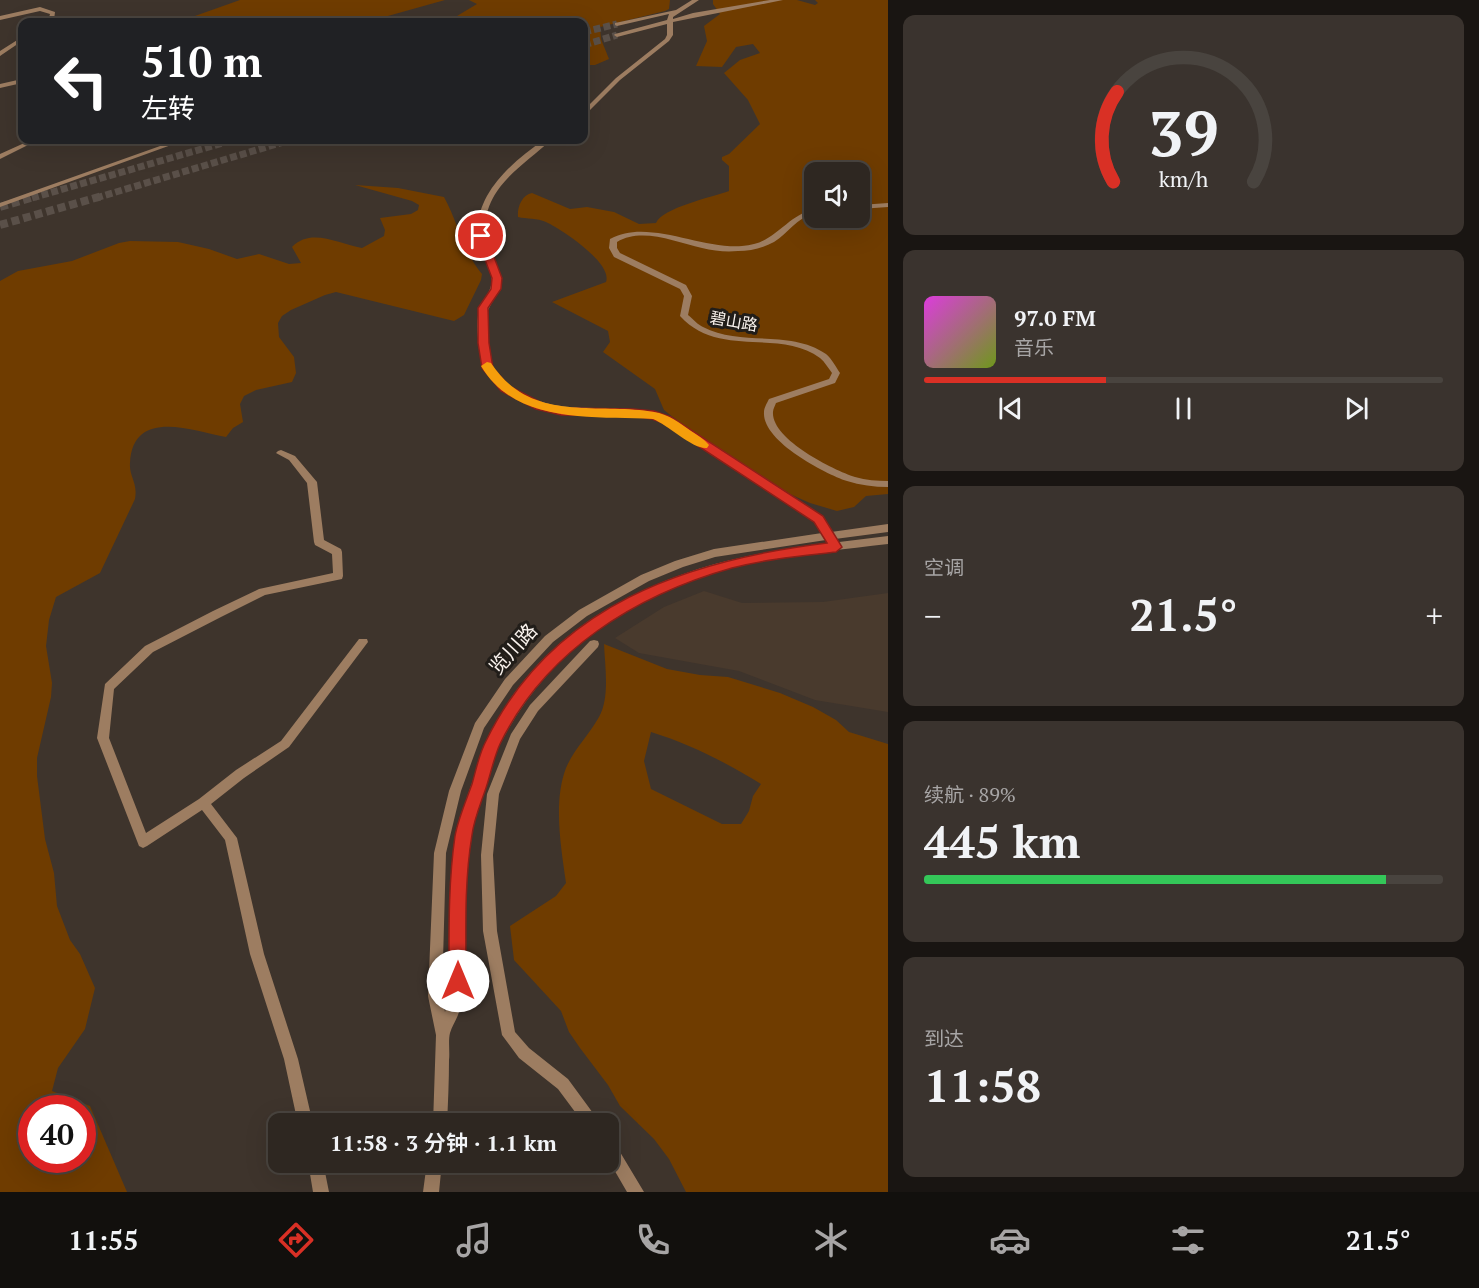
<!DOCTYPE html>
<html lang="zh">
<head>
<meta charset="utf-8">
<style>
	body { margin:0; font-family:"PT Serif","Noto Sans SC",serif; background:#3a332e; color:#f1f3f6; height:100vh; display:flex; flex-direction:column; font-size:22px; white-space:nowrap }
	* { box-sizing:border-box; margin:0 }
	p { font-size:20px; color:#a7a5a5 }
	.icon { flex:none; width:33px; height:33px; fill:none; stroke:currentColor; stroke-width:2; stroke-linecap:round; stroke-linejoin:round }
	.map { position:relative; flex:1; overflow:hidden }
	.drawer { display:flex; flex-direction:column; gap:15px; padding:15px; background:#191512; width:591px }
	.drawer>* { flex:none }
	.banner { position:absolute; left:18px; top:18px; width:570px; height:126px; border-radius:12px; box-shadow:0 6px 24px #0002,0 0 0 2px #49443f; background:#202124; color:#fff; overflow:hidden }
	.fabs { position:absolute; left:804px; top:162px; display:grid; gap:12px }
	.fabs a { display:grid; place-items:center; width:66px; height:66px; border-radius:12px; background:#2e2721; box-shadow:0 6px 24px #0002,0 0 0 2px #49443f; font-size:30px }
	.speed { position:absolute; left:18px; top:1095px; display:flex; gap:12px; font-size:30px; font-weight:700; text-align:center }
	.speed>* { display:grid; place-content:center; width:78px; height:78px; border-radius:50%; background:#2e2721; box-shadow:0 6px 24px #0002,0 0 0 2px #49443f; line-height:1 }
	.speed .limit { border:9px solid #d22; background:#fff; color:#111 }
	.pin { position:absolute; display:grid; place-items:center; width:51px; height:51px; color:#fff; margin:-26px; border:3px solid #fff; border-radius:50%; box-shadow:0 2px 6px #0007 }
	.me { position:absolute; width:66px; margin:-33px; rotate:0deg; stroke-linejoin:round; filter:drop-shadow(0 0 4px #0008) }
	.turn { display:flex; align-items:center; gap:21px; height:126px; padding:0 24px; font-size:27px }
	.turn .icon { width:78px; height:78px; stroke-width:2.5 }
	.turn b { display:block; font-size:42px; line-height:51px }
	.big { font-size:45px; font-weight:600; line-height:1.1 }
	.drawer .card { flex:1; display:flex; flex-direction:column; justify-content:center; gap:9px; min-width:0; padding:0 21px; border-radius:12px; background:#3a332e }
	.drawer .dial { align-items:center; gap:0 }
	.dial svg { height:156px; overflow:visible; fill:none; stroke:#49443f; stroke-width:7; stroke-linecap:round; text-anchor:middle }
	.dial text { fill:#f1f3f6; stroke:none }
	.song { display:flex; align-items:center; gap:18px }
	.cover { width:72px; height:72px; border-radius:9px; background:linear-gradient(135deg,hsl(300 70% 55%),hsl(80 70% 35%)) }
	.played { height:6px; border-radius:3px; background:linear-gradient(90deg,#d93025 35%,#49443f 35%) }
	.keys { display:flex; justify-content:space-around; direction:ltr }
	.heat { display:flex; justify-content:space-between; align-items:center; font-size:33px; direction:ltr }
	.charge { height:9px; border-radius:4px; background:linear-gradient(90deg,#34c759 89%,#49443f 0) }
	.trip { position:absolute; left:268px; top:1113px; width:351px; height:60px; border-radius:12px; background:#2e2721; box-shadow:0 6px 24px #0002,0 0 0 2px #49443f; font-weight:600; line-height:60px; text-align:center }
	.tab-bar { display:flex; height:96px; justify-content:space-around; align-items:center; background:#12100d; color:#a7a5a5 }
	.tab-bar .icon { width:42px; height:42px }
	.tab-bar .current { color:#d93025 }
	.tab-bar b { font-size:27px; color:#f1f3f6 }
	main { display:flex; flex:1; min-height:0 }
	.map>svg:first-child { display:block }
	.built { fill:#493a2d }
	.green { fill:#6f3c00; fill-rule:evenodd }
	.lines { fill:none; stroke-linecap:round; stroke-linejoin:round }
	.minor-tunnel-far1 { stroke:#5a5049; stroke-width:7; stroke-dasharray:7 3; stroke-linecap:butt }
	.minor-tunnel { stroke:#5a5049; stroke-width:8; stroke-dasharray:8 4; stroke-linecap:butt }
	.minor { fill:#9d7d61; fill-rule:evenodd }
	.route { fill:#d93025; stroke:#8d1f18; stroke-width:1.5 }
	.slow { fill:#f59e0b }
	.labels { text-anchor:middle; stroke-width:6; stroke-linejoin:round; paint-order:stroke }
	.far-street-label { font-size:16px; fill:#f9f2ed; stroke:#211d19 }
	.street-label { font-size:20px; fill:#f9f2ed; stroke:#211d19 }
</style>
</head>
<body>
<main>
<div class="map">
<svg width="888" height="1192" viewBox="0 0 888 1192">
	<rect width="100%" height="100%" fill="#3e342c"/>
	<path class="built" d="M704,591l38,12 81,-1 65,-9v119l-73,-12 -76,-29 -100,-18 -24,-15 49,-31z"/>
	<path class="green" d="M240,0h205l-75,21 -51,-5 -22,6h-119z
		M469,0h201l-1,9 -4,2 -65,16 1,12 8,20 -14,6h-11v-43h-132v-3l25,-15z
		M713,0h84l18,5 3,-2 -3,-3h73v494l-22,2 -12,11 -17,4 -27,-8 -36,-16 -62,-39 -48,-38 -9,-21 -52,-37 7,-10 -2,-11 -56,-29 54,-20c7,-19 -45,-53 -60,-60 -9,-4 -19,-3 -28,-5 -1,-10 4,-22 14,-24l38,16 17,-2 27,5 25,12 17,-1c6,-15 56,-26 73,-32v-25l-7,-6v-3l7,-3 31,-30 -12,-24 -24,-27 16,-13 20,-7 -7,-9 -17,3 -14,20 -26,-1 11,-25 -3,-15 16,-12 -7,-10zM814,172h46v46h-46z
		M355,185l43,3 46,9c14,25 19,55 38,77l-1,6 -17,35 -10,6 -118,-29 -11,3 -34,15 -9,6 -4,7 1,14 15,20 2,16 -4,9 -36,8 -12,6 -4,8 3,18 -10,6 -7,9c-33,-6 -93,-30 -96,26 -1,14 8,19 5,36l-35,74 -44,24 -7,23 -3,26 6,37 -1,14 -14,61v18l8,63 9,34 3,33 13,34 10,14 15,34 -10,41 -27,39 -6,23 38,15 37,86h-127v-911l18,-10 54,-10 47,-18 11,-2 48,1 31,7 28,10 22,-5 30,10 12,-1 -9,-16c19,-20 47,-3 70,1l22,-12 1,-6 -5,-12 31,-4 7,-4 1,-5 -7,-4zM82,1108v52h-50v-52z
		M604,644l63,25 33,6 28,2 52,16 33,14 23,13 13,12 39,12v448h-202l-17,-33 -15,-20 -34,-33 -12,-21 -28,-37 -11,-16 -8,-21 -47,-51 -4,-34 46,-30 10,-13c-5,-36 -13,-81 0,-115 8,-19 23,-33 33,-51 11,-20 6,-50 5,-73zM651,732c39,12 76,31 110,52l-8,12 -4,15 -8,13h-19l-71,-35 -7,-28z"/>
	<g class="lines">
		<path class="minor-tunnel-far1" d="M584,32l33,-8
			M584,45l33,-10
			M32,198l201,-58
			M96,198l194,-58"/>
		<path class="minor-tunnel" d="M0,207l37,-11
			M0,225l102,-29"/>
		<path class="minor" d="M692,0h7l-26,17v2l20,-6 77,-13h13l-110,22v13l-4,6 -49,39 -34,34 -2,1v-5l32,-32 49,-39 2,-4v-11l-50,13 -3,-2 1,-1 52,-14 2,-6 -52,12 -2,-1v-2l61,-13z
			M40,7l15,5 -1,8 -4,2h-6l5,-4 1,-4 -10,-3 -40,9v-4z
			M22,37v4l-22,15v-5z
			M22,79v4l-22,5v-4z
			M31,140h7l-38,19v-5z
			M177,140h8l-185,67v-4z
			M544,140h7c-29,27 -71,49 -65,97 2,15 13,28 14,43 1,16 -15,26 -14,42 0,16 2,35 9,49 6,10 15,16 24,21 35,21 73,14 111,17 14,1 27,5 40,9l151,99 10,15 57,-8v8l-53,7v4h-4l57,-7v8c-57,7 -115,11 -170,27 -128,36 -225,132 -248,265 -8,47 -2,94 -5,140 -1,12 -2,25 -6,36 -2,7 -7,14 -9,21 -2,8 0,19 -1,27 0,21 -1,42 -2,64h-14l3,-89 -8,-39 6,-143 15,-62 26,-68 30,-44 40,-43 34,-26 62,-35 34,-14 39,-12 108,-16 -7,-12c-36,-23 -71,-46 -107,-70 -18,-12 -37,-28 -59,-33 -47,-11 -92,5 -137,-22 -11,-7 -20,-15 -26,-26 -7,-13 -12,-48 -6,-62 5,-12 14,-19 11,-33 -2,-14 -11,-25 -13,-39 -4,-42 35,-75 66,-96zM826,540l5,4c-39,4 -78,10 -116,20 -104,29 -190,94 -233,194 -13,30 -24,63 -28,96 -6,52 7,108 -9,158l-3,-16 4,-143 15,-62 23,-63 29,-43 40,-43 34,-26 62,-35 34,-14 32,-10z
			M888,203v4l-28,2v-4z
			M814,209v4c-17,5 -26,20 -40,29 -11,6 -24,9 -36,9 -12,1 -24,0 -36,-3 -27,-6 -60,-21 -85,-6v6l3,5 66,32 6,11 -4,19c5,4 10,10 15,12 38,20 87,2 123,27 6,5 10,13 14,19l-5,10 -59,20c-1,3 -3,6 -3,9 -2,27 60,58 82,65 11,3 22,4 33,4v6c-14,0 -28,-2 -41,-6 -23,-8 -85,-40 -83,-69 0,-4 3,-9 5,-13l60,-20 3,-6c-4,-5 -7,-11 -12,-15 -40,-30 -101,1 -140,-42l4,-20 -4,-7 -66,-32 -5,-9 1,-9c37,-21 89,10 132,7 34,-2 42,-29 72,-37z
			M281,450l14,6 22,26 7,58 17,9 1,3 1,24 -1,3 -77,16 -44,22 -68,35 -39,37 -5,49 37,95 53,-34 37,-29 45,-29 78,-102h8l1,3 -79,105 -45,31 -33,26 26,34 27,116 34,105 15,65h-15l-14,-65 -34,-105 -25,-114 -23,-30 -55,36 -4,2 -4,-2 -42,-108 8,-54 40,-38 68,-35 46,-22 74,-16 -1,-19 -17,-9 -1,-3 -7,-59 -18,-23 -13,-7 2,-2z
			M594,640l4,1 1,3 -1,3 -60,64 -18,28 -21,55 -6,61 4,76 18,101 14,16 39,31 33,45h-17l-26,-35 -39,-31 -17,-23 -19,-104 -2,-76 6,-61 24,-60 19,-29 60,-64z
			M609,1140l5,2 30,50h-17l-18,-31z
			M308,1162h15l6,30h-16z
			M427,1162h15l-3,30h-16z"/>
	</g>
	<path class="route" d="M481,233l5,3 16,42 -1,11 -13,19 1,35 4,25 16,18 35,18 17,4 72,1 21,2 17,6 152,99 19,31 -6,5c-35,4 -70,7 -104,16 -96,27 -187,83 -232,176 -6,13 -9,29 -14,44 -5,15 -12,31 -14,47 -8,48 -6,98 -6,146l-2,6 -6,3 -7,-3 -2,-6c0,-48 -1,-97 6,-145 3,-17 11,-35 17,-52 4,-14 7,-30 14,-43 66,-136 201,-181 341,-198l-13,-21 -151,-99 -11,-4 -19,-3 -72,-1 -25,-6 -35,-18 -19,-23 -4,-25v-35l13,-19 1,-11 -16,-42z"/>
	<path class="slow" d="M487,362l4,1c40,61 104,39 163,49 14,2 26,11 37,19 6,4 13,8 18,14l-2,3c-13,2 -39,-23 -54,-29 -60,-3 -137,6 -172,-53z"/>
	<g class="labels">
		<g class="far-street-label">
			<text transform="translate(734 321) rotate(10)" y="6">碧山路</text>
		</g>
		<g class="street-label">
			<text transform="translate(513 649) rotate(-48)" y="7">览川路</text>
		</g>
	</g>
</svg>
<div class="fabs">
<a><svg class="icon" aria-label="sound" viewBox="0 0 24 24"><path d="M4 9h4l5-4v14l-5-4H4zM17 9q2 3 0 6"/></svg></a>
</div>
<div class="speed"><div class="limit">40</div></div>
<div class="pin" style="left:481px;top:236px;background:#d93025"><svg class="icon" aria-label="arrive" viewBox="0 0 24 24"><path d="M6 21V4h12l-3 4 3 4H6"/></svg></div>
<svg class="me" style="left:458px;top:981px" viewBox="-20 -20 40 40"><circle r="19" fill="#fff"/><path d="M0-13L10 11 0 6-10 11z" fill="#d93025"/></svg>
<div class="trip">11:58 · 3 分钟 · 1.1 km</div>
<div class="banner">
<div class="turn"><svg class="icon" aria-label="left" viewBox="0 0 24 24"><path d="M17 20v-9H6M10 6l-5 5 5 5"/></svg><div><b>510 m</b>左转</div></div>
</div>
</div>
<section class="drawer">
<div class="card dial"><svg viewBox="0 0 100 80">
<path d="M14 69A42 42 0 1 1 86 69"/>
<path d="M14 69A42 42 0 0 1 16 23" stroke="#d93025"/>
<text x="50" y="56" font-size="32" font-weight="700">39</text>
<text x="50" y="72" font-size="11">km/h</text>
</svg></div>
<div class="card">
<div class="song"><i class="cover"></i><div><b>97.0 FM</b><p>音乐</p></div></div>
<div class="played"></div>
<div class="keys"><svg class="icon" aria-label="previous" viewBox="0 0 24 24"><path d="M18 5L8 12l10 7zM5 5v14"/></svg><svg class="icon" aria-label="pause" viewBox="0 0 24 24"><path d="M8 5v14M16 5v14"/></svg><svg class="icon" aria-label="next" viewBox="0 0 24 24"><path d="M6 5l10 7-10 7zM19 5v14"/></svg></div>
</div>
<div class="card"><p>空调</p>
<div class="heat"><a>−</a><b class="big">21.5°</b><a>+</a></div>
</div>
<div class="card"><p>续航 · 89%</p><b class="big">445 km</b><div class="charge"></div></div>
<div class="card"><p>到达</p><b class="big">11:58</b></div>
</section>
</main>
<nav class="tab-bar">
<b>11:55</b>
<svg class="icon current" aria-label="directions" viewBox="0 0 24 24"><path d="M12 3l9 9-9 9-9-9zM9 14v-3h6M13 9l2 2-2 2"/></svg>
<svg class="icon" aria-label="music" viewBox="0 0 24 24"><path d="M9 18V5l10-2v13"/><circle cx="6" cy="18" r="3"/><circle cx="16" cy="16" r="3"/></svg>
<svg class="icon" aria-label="phone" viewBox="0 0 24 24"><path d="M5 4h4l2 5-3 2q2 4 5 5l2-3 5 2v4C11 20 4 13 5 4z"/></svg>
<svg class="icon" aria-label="climate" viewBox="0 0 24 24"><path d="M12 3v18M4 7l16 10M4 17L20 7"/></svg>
<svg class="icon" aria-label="car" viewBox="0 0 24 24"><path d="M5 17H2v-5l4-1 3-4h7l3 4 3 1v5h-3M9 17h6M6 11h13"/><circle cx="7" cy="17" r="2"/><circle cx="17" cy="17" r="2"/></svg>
<svg class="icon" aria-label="filters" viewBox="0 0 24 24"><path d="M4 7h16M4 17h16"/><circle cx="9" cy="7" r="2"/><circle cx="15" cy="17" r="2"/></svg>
<b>21.5°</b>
</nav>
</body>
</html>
